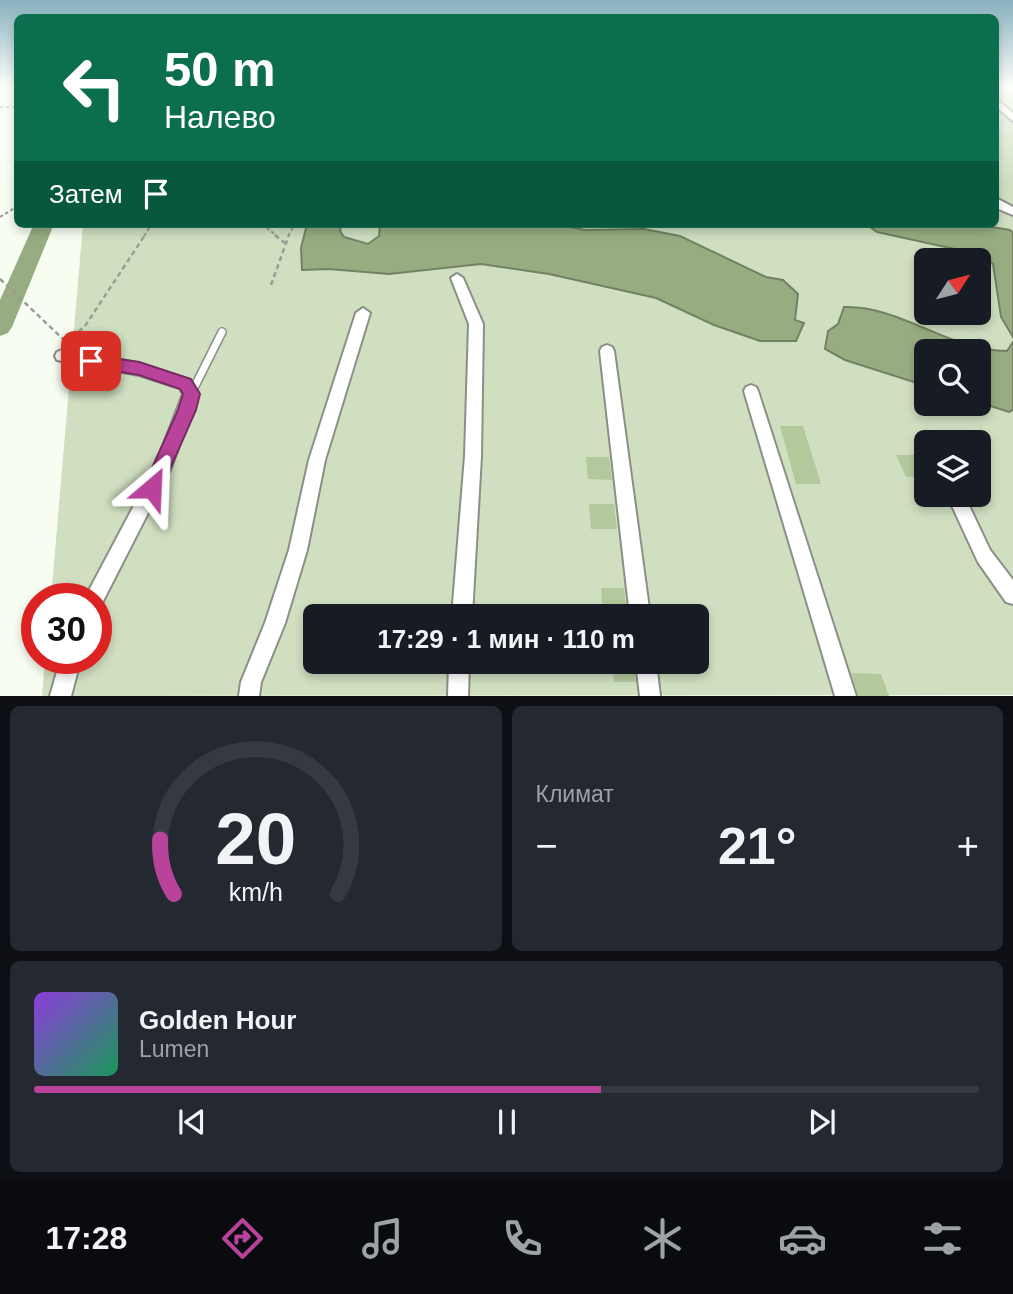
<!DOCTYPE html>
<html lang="ru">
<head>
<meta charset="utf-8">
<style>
	body { margin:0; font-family:Arial,sans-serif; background:#242831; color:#f1f3f6; height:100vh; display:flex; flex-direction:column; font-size:26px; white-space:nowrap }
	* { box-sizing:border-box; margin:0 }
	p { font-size:23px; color:#9ea1a6 }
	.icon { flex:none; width:38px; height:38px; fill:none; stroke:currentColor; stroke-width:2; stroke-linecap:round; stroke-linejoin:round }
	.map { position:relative; height:696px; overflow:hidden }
	.drawer { display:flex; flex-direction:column; gap:10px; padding:10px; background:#0d0f14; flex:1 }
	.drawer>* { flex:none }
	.top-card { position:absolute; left:14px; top:14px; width:985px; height:214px; border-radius:10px; box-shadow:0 4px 10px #0003; background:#0b6e4f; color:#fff; overflow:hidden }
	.needle { width:46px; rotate:54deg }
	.tools { position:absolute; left:914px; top:248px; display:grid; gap:14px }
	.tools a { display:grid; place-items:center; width:77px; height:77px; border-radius:10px; background:#171b24; box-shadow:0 4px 10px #0003; font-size:35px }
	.speed { position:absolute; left:21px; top:583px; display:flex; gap:14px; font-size:35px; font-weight:700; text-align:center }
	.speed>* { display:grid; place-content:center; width:91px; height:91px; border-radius:50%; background:#171b24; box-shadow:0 4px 10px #0003; line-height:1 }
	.speed .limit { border:10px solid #d22; background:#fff; color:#111 }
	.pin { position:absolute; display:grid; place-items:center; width:60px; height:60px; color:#fff; margin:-30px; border-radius:14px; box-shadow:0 4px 10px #0006 }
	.me { position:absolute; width:77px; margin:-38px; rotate:26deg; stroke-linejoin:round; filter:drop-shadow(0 0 5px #0008) }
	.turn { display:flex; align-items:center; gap:24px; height:147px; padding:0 35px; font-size:32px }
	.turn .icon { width:91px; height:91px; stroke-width:2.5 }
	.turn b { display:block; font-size:49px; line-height:60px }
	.then { display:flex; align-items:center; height:66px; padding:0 35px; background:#0003; gap:14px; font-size:26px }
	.big { font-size:52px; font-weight:800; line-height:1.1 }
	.drawer .card { flex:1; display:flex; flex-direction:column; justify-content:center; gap:10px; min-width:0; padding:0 24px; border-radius:10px; background:#242831 }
	.drawer .dial { align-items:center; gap:0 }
	.dial svg { height:182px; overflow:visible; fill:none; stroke:#363941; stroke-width:7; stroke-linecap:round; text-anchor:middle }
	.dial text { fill:#f1f3f6; stroke:none }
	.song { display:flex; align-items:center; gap:21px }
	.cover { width:84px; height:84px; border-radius:10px; background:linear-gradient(135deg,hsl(270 70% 55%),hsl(150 70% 35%)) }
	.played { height:7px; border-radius:4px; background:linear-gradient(90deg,#b9439a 60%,#363941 60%) }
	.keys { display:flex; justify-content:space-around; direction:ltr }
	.heat { display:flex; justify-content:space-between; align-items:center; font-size:38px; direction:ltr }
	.drawer .tiles { flex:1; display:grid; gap:10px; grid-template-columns:1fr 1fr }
	.card:last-child { grid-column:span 2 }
	.trip { position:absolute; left:303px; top:604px; width:406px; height:70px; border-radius:10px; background:#171b24; box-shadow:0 4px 10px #0003; font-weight:800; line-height:70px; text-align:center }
	.tabs { display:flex; height:112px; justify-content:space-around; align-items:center; background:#090b0e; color:#9ea1a6 }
	.tabs .icon { width:49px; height:49px }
	.tabs .on { color:#b9439a }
	.tabs b { font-size:32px; color:#f1f3f6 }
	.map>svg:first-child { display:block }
	.green { fill:#cfdfc0; fill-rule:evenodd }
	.water { fill:#97ad81; stroke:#738263; stroke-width:2 }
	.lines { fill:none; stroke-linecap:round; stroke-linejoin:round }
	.river { fill:#97ad81; fill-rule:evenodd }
	.building { fill:#b3c99c }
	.lane-casing { stroke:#8b9087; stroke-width:10 }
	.street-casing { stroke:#8b9087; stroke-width:4 }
	.path-far1 { stroke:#9a9d96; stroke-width:2; stroke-dasharray:3.5 2.5; stroke-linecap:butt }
	.path { stroke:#9a9d96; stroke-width:2.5; stroke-dasharray:5 3.5; stroke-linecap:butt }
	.lane { stroke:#fff; stroke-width:7 }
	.street { fill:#fff; fill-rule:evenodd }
	.route { fill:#b9439a; stroke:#782c64; stroke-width:2 }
</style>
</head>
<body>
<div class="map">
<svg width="1013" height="696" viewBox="0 0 1013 696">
	<rect width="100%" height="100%" fill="#f8fdf2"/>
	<path class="green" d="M996,87h17v608l-971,1 3,-38h51v-60h-45l32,-374h913zM926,261h52v52h-52zM926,352h52v52h-52zM926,443h52v52h-52zM315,616h381v46h-381z"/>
	<path class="water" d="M307,224h35l-2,7 4,6 24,7 11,-8 1,-12h176l29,6 59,-1 36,7 86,41 17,3 15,14 -3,26 9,3 -8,18h-36l-46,-16 -58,-27 -107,-24 -68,-10 -92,10 -60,-5 -27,1 -1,-22z
		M866,224h107l37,6 3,3v104l-12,-20 -8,-53 -20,-11 -96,-21z
		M844,307c56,-2 105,44 163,44l6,-9v68l-4,2 -31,-10v-50h-52v34l-81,-26 -20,-11 3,-18 10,-7z"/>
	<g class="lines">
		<path class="river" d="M34,224h20l-42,103 -4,6 -8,3v-36z"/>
	</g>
	<path class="building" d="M780,426h23l18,58h-25z
		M896,455h24l6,12v10h-20z
		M586,457h23l3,23 -24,-1z
		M589,504h25l3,25h-26z
		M601,588h23l3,28h-24z
		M612,662h22l2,20h-22z
		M851,673l30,1 8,22h-31z"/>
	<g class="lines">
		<defs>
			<path id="lane" d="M191,394l31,-62"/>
			<path id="street" d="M996,99l17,14v8l-17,-14z
				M996,198l17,9v8l-17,-7z
				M457,274l6,4 20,46 -2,132 -9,160h-20l13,-160 4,-132 -18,-46z
				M363,308l7,5 -45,147 -18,90 -22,73 -24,59 -2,14h-20l2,-14 24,-59 24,-73 20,-90 47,-147z
				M607,345l5,2 2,4 36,265h-20l-30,-265 2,-4z
				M62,350l77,13 51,17 8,14 -28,76 -69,135 -5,2v-9h-11l72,-136 26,-68 -3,-6 -41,-13 -82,-15 -2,-4 2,-4z
				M751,385l5,2 2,4 98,305h-21l-91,-305 2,-4z
				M947,495h17l26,55 23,30v24l-7,-2 -28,-40z
				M61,658h20l-10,38h-21z
				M449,662h20l-1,34h-20z
				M636,662h20l4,34h-20z"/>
		</defs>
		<use href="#lane" class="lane-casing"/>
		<use href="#street" class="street-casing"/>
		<path class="path-far1" d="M0,107h18
			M0,217l18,-11
			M262,224l15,12
			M144,236l8,-12
			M288,236l7,-12"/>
		<path class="path" d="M275,235l11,9
			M0,279l66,63
			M271,285l18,-50
			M66,343l19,-17 60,-91"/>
		<use href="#lane" class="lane"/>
		<use href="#street" class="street"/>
	</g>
	<linearGradient id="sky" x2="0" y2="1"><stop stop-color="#87b1bf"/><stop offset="0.47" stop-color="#fcfef9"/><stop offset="1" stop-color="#fcfef9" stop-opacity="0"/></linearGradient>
	<rect width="1013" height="184" fill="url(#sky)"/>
	<path class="route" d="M91,355l48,7 52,17 9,15 -4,16 -37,84 -7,3 -7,-3 -2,-6 35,-78 5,-16 -3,-5 -41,-14 -54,-9 -2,-5 2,-4z"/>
</svg>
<div class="tools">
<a><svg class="needle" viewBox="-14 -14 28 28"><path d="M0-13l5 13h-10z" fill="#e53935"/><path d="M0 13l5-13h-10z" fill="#9ea1a6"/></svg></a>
<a><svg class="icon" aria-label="search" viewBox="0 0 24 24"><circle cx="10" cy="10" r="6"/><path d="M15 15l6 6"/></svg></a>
<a><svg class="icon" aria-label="layers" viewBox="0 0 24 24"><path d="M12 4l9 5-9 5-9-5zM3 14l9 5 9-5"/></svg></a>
</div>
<div class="speed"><div class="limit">30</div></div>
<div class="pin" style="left:91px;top:361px;background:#d93025"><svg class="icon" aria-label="arrive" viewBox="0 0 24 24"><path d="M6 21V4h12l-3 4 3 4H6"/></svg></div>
<svg class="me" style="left:152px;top:488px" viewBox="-20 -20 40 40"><path d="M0-17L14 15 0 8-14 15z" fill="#b9439a" stroke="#fff" stroke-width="4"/></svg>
<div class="trip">17:29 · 1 мин · 110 m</div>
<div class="top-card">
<div class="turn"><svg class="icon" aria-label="left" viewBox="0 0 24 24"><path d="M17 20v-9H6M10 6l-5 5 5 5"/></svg><div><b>50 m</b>Налево</div></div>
<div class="then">Затем<svg class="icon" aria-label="arrive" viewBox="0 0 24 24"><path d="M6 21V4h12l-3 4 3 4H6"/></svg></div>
</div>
</div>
<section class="drawer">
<div class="tiles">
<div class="card dial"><svg viewBox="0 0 100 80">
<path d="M14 69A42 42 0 1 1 86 69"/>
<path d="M14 69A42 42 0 0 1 8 45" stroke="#b9439a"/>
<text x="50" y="56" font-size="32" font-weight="700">20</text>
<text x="50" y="72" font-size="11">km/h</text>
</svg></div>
<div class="card"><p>Климат</p>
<div class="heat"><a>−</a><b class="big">21°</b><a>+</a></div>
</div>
<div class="card">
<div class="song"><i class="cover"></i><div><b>Golden Hour</b><p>Lumen</p></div></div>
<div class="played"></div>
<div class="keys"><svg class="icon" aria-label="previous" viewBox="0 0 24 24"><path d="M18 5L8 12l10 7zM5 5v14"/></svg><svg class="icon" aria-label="pause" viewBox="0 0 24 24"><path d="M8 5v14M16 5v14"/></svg><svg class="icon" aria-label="next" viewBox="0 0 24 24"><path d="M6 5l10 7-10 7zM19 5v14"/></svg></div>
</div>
</div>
</section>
<nav class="tabs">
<b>17:28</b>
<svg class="icon on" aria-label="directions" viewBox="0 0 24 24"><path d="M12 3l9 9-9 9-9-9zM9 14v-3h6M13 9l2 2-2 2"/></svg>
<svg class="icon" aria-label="music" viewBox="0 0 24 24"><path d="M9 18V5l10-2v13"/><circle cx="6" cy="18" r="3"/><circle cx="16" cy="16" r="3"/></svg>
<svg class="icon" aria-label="phone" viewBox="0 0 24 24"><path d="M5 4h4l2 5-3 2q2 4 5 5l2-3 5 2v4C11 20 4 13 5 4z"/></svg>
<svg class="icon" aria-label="climate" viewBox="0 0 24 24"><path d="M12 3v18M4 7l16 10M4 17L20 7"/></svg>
<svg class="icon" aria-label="car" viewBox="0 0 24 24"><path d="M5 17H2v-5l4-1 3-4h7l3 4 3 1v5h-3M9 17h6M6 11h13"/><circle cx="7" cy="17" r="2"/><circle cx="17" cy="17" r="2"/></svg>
<svg class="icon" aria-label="filters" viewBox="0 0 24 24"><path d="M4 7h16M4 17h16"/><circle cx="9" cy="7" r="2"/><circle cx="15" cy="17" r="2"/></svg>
</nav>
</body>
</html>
